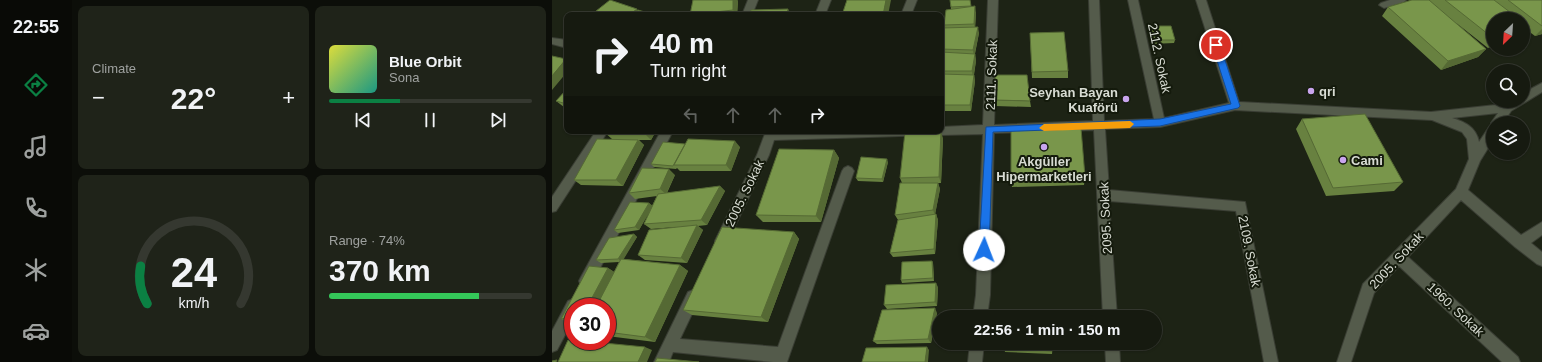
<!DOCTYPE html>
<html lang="en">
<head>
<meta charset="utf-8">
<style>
	body { margin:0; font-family:Helvetica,sans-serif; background:#1f2319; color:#f1f3f6; height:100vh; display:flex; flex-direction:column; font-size:15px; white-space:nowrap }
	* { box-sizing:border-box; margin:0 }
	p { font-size:13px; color:#9ea19f }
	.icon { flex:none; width:22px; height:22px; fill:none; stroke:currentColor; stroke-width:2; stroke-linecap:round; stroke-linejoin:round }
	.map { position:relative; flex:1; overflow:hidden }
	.sheet { display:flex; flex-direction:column; gap:6px; padding:6px; background:#0c0e09; width:480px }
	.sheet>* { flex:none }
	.banner { position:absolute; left:12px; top:12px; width:380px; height:122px; border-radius:8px; box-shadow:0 1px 3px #0004,0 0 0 1px #353830; background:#161a10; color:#f1f3f6; overflow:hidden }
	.needle { width:26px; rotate:205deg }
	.tools { position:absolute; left:934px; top:12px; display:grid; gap:8px }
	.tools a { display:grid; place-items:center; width:44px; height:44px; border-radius:50%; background:#161a10; box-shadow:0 1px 3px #0004,0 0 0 1px #353830; font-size:20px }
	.speed { position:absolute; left:12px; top:298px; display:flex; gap:8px; font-size:20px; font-weight:700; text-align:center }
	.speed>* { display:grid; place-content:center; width:52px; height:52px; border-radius:50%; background:#161a10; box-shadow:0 1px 3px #0004,0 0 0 1px #353830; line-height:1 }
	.speed .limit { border:6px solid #d22; background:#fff; color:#111 }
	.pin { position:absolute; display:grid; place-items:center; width:34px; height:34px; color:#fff; margin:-17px; border:2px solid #fff; border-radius:50%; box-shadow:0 1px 4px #0007 }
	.me { position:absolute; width:44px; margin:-22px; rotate:2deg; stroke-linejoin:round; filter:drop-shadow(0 0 3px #0008) }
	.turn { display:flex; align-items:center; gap:14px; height:84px; padding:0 20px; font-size:18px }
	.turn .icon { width:52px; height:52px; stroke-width:2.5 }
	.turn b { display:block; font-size:28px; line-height:34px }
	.lanes { display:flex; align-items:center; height:38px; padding:0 20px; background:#0003; justify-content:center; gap:20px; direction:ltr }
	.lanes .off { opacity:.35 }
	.big { font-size:30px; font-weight:700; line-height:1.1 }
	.sheet .card { flex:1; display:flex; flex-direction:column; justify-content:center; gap:6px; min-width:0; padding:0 14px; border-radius:8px; background:#1f2319 }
	.sheet .dial { align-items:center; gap:0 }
	.dial svg { height:104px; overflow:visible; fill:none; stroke:#353830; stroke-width:7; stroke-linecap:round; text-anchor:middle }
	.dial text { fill:#f1f3f6; stroke:none }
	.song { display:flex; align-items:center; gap:12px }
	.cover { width:48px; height:48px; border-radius:6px; background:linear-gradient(135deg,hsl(60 70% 55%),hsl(170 70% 35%)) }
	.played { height:4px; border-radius:2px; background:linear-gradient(90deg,#0b8043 35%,#353830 35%) }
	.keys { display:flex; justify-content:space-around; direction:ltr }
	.heat { display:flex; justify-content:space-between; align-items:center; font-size:22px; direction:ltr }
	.charge { height:6px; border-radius:3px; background:linear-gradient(90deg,#34c759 74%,#353830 0) }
	.sheet .tiles { flex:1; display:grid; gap:6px; grid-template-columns:repeat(2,1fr) }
	.trip { position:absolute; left:380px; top:310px; width:230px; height:40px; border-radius:20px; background:#161a10; box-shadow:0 1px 3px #0004,0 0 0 1px #353830; font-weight:700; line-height:40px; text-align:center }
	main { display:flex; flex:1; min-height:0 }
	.menu { display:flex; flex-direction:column; width:72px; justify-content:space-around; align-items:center; background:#090a06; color:#9ea19f }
	.menu .icon { width:28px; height:28px }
	.menu .current { color:#0b8043 }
	.menu b { font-size:18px; color:#f1f3f6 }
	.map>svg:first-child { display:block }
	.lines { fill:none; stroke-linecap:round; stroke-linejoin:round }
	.minor-casing { stroke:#3a3e34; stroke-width:2 }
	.minor { fill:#545b4b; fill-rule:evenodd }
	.wall { fill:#688140 }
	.shaded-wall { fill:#556934 }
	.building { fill:#79964b; stroke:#556934 }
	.route { fill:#1a73e8; stroke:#114b97 }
	.slow { fill:#f59e0b }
	.poi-dot { fill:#c9a5ee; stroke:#141a0c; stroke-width:1.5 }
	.labels { text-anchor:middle; stroke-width:4; stroke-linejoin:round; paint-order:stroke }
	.street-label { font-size:13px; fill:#d8dcd3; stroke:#141a0c }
	.poi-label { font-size:13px; font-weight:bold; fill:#d8dcd3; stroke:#141a0c; text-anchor:start }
</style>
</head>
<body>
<main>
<nav class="menu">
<b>22:55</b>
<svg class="icon current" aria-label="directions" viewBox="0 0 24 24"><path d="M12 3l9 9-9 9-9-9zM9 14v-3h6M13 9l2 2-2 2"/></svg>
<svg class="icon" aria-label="music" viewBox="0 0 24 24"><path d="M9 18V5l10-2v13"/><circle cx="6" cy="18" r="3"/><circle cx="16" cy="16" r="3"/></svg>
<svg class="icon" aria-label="phone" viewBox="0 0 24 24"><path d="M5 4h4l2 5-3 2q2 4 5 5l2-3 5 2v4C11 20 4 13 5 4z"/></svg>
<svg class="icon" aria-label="climate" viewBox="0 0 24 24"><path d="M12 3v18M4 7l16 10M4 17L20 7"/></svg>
<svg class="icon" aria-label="car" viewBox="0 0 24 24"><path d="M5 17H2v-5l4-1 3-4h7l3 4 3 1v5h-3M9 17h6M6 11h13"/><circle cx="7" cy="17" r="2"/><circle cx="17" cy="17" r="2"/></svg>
</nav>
<section class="sheet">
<div class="tiles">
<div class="card"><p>Climate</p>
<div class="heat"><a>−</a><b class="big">22°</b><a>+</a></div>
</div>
<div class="card">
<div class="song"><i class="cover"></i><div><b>Blue Orbit</b><p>Sona</p></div></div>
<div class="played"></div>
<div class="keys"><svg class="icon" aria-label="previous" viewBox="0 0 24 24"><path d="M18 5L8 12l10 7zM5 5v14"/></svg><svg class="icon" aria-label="pause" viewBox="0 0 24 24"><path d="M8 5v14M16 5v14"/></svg><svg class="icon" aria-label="next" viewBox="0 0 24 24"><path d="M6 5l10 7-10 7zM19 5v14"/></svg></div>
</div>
<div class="card dial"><svg viewBox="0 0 100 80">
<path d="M14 69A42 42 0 1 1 86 69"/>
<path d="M14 69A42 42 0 0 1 9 40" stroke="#0b8043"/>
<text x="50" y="56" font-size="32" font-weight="700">24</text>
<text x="50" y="72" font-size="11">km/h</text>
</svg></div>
<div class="card"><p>Range · 74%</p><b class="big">370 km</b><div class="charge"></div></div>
</div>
</section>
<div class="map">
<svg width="990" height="362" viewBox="0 0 990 362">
	<rect width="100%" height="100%" fill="#1d2315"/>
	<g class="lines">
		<defs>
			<path id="minor" d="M196,0h10l-6,15h-10z
				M269,0h10l-6,15h-10z
				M355,0h10l-6,15h-10z
				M436,0h10l-4,125 99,-4 -4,-121h10l5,121 50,-2 -26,-119h10l26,118 65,-15 -33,-103h10l33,102 192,10 74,-8 5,-3h13v-8l19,-10v9l-31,19 -8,12h-10v17l-13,21 -12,29 53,45 21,-13v13l-11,8 11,9v14l-5,-2 -22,-17 -54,-47 -53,57 110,100 2,5h-18l-103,-96 -25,27 -23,69h-14l26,-78 93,-95 13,-30 -2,-20 -5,-7 -30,-12 -197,-10 -75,17 -55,2 4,61 136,12 33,160h-14l-28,-151 -127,-10 8,116h-14l-9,-187 -100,3 -4,162 -3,22h-14l3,-22 7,-161 -42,1 -5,-2 -4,2 -158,5 -5,15 -43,90 -5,2 -5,-2 -1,-4 42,-86 9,-24h175v-4l42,-2zM946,113l-7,10 2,3 -4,1 -10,15c-3,-15 -14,-20 -27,-24z
				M838,0h16l-2,2 -20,6 -5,-3 2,-2z
				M0,38l15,2v8l-15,-4z
				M44,131h12l-52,80 -4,1v-15z
				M109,131h12l-82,154 -5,2 -5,-2 -2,-4 2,-4z
				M296,166l4,2 2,3 -67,191h-14l-100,-10 -4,10h-15l34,-70 5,-2 5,2 2,5 -20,42 98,8 64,-176 2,-3z
				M21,299l5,2 2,5 -7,1v13l-16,30 -5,2v-21l16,-30z
				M418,343h14l-2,19h-14z
				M553,343h14l1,19h-14z"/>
		</defs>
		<use href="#minor" class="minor-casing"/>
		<use href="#minor" class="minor"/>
	</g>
	<path class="wall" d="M141,0h44l1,1 -1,14h-47z
		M398,0h20l1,6 5,7 -1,14 4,6 -4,21 1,7 -2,14 1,6 -4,30h-30v-78l3,-5v-3l7,-16z
		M860,0h130v34l-7,2 -8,-6 -4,4v-15h-30v27l-5,2 -33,-26 31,27 -8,8 -37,13 -59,-54 6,-9z
		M597,26l26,14 -1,3 -23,1 -3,-14z
		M478,33l38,38v7h-36z
		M15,89v19l-3,-1 -8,-6z
		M443,100l35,1 1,6 -36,-1z
		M750,119l101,63 -9,9 -68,5 -30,-67z
		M52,131h52l-5,9h-12l5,5 -21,41 -42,-1 -7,-5 38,-41 -8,-7z
		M391,138l-2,45h-18h15l2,6 -5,25h1l2,6 -3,34 -42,3 -3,-4 8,-33 -3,-5 7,-32 -2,-5z
		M133,145l55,2 -9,24h-51l-3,-3 -1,1 -22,-2 -3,-3z
		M282,150l5,8 -18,64h-58l-7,-7z
		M336,162l-5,20 -25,-1 -2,-3z
		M123,175l-8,18 53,-7 5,5 -18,34 -9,1 5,4 -16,33 -42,-3 -7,-5 38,-28 -25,2 -7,-5 5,-12 -10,18 -21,3 -4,-3 35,-27 3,3 5,-10 -22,3 -6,-6z
		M533,177l-1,8 -72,2 -1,-7z
		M242,232l5,7 -31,83 -76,-7 -9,-5z
		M82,234l3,3 -14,22 57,6 8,6 -33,71 -48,-6v-29h-34v16h-3l-9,-4 47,-51 6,4 5,-10 -18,1 -5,-3z
		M380,261l1,2 1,18 -32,2 -1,-3z
		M386,287l-1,19 -50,3 -3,-4z
		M385,313l-6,30 -54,1 -4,-3z
		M501,343l-1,11 -47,-2 -1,-4z"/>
	<path class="shaded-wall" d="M181,0h4l1,1 -1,14h-2l-2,-5z
		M334,0h5l-3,15h-5z
		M423,6l1,7 -1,18 -1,-7z
		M85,9l5,6h-13z
		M236,9l3,6h-5z
		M426,27l1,6 -5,24 -1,-7z
		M978,27l-7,7v-4z
		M990,29v5l-7,2z
		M941,42v4l-5,2z
		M934,49l-8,8 -37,13 7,-9z
		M423,54l1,7 -3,17 -1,-7z
		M14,59h1v13l-15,18v-14z
		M422,75l1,6 -4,30 -1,-6z
		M91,131h13l-5,9 -8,-8z
		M389,132l2,6 -2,45 -2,-6z
		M86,140l6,5 -21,41 -7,-6z
		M183,141l5,6 -9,24 -5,-6z
		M282,150l5,8 -18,64 -5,-6z
		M335,159l1,3 -5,20 -1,-3z
		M117,169l6,6 -9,19 -6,-5z
		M386,183l2,6 -5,26 -2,-5z
		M168,186l5,5 -18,34 -6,-5z
		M97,203l4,3 -14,24 -4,-3z
		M384,214l2,6 -3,34 -1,-5z
		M145,225l6,5 -16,33 -6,-5z
		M242,232l5,7 -31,83 -7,-5z
		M82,234l3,3 -15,25 -4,-3z
		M380,261l1,2 1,18 -1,-3z
		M128,265l8,6 -33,71 -10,-5z
		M56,268l8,5 -18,34h-11z
		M384,283l2,4 -1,19 -2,-4z
		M383,308l2,5 -6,30 -3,-4z
		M93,347l7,3 -5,12h-9z
		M375,347l2,3 -1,12h-3z"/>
	<path class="building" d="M58,0l27,9 -8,6h-38z
		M141,0h40v10l-43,5z
		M295,0h39l-3,15h-41z
		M398,0h20l1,6 -20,1z
		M860,0h17l57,49 -38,12 -60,-54z
		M893,0h49l25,19h-26v19z
		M956,0h34v26z
		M423,6l-1,18 -30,1 2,-15z
		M236,9l-2,6h-37l2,-5z
		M86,10l17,5h-23z
		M971,22l7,5 -7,3z
		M597,26h22l4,14h-23z
		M426,27l-5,23 -32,-1v-16l1,-5z
		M512,32l4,39 -36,1 -2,-39z
		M389,52l34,2 -3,17h-31z
		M0,56l14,3 -14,17z
		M389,74l33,1 -4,30h-29z
		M443,75h32l3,26 -35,-1z
		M15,89v15l-11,-3z
		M813,114l38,68 -70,6 -31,-69z
		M529,128l4,49 -74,3v-50z
		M52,131h39v1h-39z
		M353,132h36l-2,45 -39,1z
		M45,139l41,1 -22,40h-42z
		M136,139l47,2 -9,24h-52z
		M111,142l22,2 -12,22 -22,-2z
		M227,149l55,1 -18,66 -60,-1z
		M309,157l26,2 -5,20 -26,-1z
		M90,168l27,1 -9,20 -31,4z
		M348,183h38l-5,27 -38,5z
		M168,186l-19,34 -57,4 14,-30z
		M78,202l19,1 -14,24 -21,3z
		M384,214l-2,35 -44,4 8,-33z
		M145,225l-16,33 -43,-3 11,-25z
		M170,227l72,5 -33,85 -78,-7z
		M82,234l-16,25 -22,1 13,-22z
		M69,259l59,6 -35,72 -38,-5v-25h-11z
		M380,261l1,17 -32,2 1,-18z
		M37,266l19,2 -21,39h-14v10l-12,2z
		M384,283l-1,19 -51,3 2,-20z
		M383,308l-7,31 -55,2 9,-31z
		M456,314l46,2v1h-47z
		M16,340h5v1h10l62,6 -7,15h-80z
		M453,343h47v8l-48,-3z
		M375,347l-2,15h-63l4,-14z
		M105,358l42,4h-44z
		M5,360l-1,2h-4v-1z"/>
	<path class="route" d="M661,43h3l4,2 20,61 -2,2 -78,18 -167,6 -4,118 -1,3 -4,1 -3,-1 -2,-3 7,-123 174,-8 71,-15 -19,-59z"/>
	<path class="slow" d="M578,121l4,3 -4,4 -86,3 -5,-3 5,-4z"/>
	<g class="poi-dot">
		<circle cx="759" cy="91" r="4"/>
		<circle cx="574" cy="99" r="4"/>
		<circle cx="492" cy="147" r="4"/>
		<circle cx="791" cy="160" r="4"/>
	</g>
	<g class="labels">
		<g class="street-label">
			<text transform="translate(608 58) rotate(78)" y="5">2112. Sokak</text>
			<text transform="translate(439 75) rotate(-88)" y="5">2111. Sokak</text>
			<text transform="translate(192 193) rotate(-64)" y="5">2005. Sokak</text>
			<text transform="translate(553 218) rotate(-93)" y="5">2095. Sokak</text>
			<text transform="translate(698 251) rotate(79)" y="5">2109. Sokak</text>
			<text transform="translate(844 260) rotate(-47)" y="5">2005. Sokak</text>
			<text transform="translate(904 309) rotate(43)" y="5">1960. Sokak</text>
		</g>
		<g class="poi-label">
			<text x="767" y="96">qri</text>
			<text x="566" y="97" text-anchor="end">Seyhan Bayan<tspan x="566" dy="15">Kuaförü</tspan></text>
			<text x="799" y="165">Cami</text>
			<text x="492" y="166" text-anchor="middle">Akgüller<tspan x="492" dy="15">Hipermarketleri</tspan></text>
		</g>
	</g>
</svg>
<div class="tools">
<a><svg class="needle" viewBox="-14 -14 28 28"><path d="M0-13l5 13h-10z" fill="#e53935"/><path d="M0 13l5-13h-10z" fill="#9ea19f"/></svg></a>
<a><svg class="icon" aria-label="search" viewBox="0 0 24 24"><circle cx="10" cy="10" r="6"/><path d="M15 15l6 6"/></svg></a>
<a><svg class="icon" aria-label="layers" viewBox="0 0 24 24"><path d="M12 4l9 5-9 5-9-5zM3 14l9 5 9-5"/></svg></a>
</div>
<div class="speed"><div class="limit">30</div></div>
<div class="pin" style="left:664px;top:45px;background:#d93025"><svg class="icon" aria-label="arrive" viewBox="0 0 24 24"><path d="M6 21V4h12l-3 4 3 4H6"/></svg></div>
<svg class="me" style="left:432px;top:250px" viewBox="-20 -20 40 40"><circle r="19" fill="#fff"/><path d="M0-13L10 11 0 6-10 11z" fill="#1a73e8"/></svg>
<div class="trip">22:56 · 1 min · 150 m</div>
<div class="banner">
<div class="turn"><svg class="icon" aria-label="right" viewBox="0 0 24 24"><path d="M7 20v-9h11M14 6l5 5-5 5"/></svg><div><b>40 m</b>Turn right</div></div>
<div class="lanes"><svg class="icon off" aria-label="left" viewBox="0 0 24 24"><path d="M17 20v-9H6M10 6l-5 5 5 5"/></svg><svg class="icon off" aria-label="ahead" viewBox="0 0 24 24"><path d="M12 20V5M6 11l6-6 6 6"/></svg><svg class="icon off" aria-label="ahead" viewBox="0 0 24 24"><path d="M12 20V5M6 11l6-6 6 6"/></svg><svg class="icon" aria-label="right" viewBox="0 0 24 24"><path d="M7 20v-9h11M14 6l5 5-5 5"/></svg></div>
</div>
</div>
</main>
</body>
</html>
